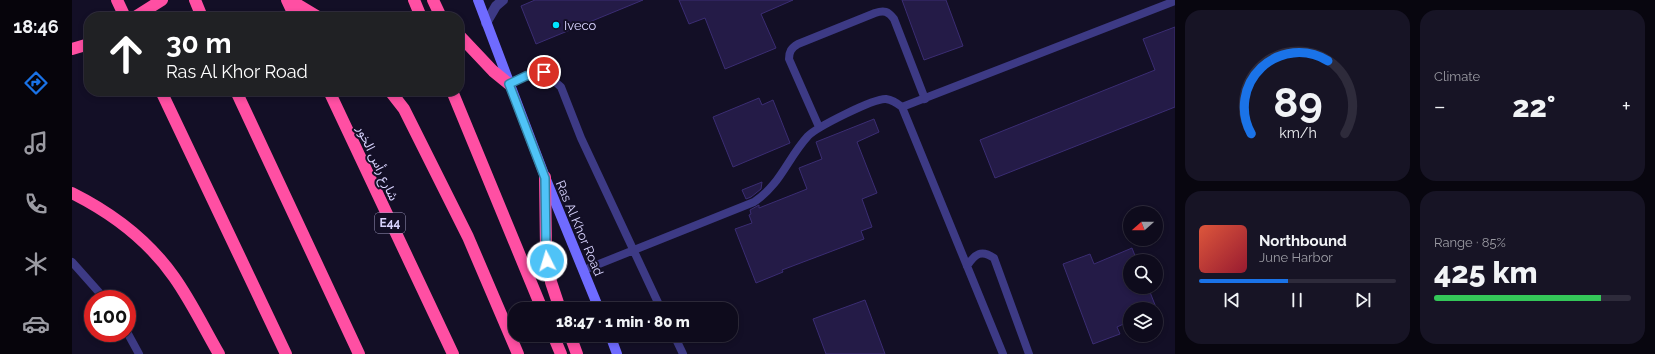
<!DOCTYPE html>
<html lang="en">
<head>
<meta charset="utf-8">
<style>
	body { margin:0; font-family:Raleway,"Noto Sans Arabic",sans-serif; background:#171425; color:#f1f3f6; height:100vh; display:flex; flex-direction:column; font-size:15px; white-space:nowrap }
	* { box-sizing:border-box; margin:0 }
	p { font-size:13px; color:#9b9ba3 }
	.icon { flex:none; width:22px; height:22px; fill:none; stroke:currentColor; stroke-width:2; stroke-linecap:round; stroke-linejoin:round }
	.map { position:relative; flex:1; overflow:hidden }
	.side { display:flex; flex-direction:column; gap:10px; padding:10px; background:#08060f; width:480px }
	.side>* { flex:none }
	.guide { position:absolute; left:12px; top:12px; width:380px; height:84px; border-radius:16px; box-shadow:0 2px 6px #0003,0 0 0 1px #2e2b3b; background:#202124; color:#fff; overflow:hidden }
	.needle { width:26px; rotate:249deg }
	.tools { position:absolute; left:1051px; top:206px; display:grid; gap:8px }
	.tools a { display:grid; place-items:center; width:40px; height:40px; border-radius:50%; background:#0e0b1c; box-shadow:0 2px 6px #0003,0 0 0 1px #2e2b3b; font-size:20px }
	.speed { position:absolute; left:12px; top:290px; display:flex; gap:8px; font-size:20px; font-weight:700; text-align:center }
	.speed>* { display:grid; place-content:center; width:52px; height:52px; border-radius:50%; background:#0e0b1c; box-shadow:0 2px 6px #0003,0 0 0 1px #2e2b3b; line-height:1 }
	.speed .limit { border:6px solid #d22; background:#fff; color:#111 }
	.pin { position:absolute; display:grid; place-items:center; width:34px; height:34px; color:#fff; margin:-17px; border:2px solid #fff; border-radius:50%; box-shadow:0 1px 4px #0007 }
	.me { position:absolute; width:44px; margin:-22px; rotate:355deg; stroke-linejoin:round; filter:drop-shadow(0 0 3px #0008) }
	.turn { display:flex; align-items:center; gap:14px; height:84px; padding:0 16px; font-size:18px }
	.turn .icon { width:52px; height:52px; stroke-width:2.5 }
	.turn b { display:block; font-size:28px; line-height:34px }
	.big { font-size:30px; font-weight:800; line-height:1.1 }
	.side .card { flex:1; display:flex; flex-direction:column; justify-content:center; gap:6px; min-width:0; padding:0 14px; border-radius:16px; background:#171425 }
	.side .dial { align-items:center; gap:0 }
	.dial svg { height:104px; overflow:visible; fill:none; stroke:#2e2b3b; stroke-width:7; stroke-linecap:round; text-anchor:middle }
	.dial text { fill:#f1f3f6; stroke:none }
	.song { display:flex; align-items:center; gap:12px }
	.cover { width:48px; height:48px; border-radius:6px; background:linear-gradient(135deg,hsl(10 70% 55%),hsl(350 70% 35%)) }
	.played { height:4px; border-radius:2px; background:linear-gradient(90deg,#1a73e8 45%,#2e2b3b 45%) }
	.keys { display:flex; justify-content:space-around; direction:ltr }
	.heat { display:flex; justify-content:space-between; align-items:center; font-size:22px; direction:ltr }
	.charge { height:6px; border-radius:3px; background:linear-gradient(90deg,#34c759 85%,#2e2b3b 0) }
	.side .tiles { flex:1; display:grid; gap:10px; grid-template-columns:repeat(2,1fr) }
	.trip { position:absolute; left:436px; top:302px; width:230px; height:40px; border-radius:16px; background:#0e0b1c; box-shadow:0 2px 6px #0003,0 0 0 1px #2e2b3b; font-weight:800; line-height:40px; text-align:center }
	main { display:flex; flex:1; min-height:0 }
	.menu { display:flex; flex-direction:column; width:72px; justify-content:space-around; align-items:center; background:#06040b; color:#9b9ba3 }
	.menu .icon { width:28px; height:28px }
	.menu .current { color:#1a73e8 }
	.menu b { font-size:18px; color:#f1f3f6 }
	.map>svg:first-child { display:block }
	.building { fill:#241b47; stroke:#3b2d73 }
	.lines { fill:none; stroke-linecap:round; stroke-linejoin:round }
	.lane { stroke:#3d3a85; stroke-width:8 }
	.street { stroke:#3d3a85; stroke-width:10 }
	.secondary { stroke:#6f6bff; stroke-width:10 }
	.highway { stroke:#ff4fa3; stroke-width:12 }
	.route-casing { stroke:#337fa1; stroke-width:10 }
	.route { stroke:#4fc3f7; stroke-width:7 }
	.poi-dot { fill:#00e5ff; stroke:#130f26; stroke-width:1.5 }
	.labels { text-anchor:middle; stroke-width:4; stroke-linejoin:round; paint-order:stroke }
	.shield { fill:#130f26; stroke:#9e99be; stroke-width:1 }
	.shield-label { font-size:12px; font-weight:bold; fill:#d9d4ff }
	.poi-label { font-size:13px; fill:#d9d4ff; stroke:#130f26; text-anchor:start }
	.street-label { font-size:13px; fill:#d9d4ff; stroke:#130f26 }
</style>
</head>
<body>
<main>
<nav class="menu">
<b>18:46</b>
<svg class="icon current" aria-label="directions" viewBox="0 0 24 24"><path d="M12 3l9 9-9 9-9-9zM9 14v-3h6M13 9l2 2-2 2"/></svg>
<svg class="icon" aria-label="music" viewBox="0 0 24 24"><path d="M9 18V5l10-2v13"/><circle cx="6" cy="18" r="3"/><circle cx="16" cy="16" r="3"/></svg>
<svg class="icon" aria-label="phone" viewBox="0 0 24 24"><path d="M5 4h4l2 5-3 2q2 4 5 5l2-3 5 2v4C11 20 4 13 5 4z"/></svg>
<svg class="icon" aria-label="climate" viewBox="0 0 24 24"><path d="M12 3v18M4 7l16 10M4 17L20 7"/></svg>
<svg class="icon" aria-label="car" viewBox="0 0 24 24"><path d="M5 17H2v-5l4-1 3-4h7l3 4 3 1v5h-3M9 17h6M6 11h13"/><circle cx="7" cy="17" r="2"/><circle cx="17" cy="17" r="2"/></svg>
</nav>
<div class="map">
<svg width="1103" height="354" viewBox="0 0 1103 354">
	<rect width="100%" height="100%" fill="#130f26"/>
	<path class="building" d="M463,0h108l-107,44 -15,-38z
		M607,0h114l-32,14 15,34 -51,21 -20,-51 -16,6z
		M830,0h44l17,46 -39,14z
		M1103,27v80l-180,71 -15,-38 175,-70 -12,-31z
		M687,98l3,7 11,-5 17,43 -57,24 -20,-50z
		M802,119l5,13 -22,10 20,51 -15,6 10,28 -11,4 3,8 -82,31 1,2 -27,11 -21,-54 17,-6 -3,-8 2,-1 -1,-4 9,-5v3l48,-19 -8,-21 23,-9 -6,-17z
		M690,182l-1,7 -10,8 -5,2 -4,-9z
		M1060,248l5,13h-7v26h18l9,23 -27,-1v12l-13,6 3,7 -27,10 -30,-80 27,-10 4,10z
		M793,300l20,54h-59l-13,-35z"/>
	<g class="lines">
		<path class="lane" d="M437,84l17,-8 18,-4 17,15 20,51 80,171
			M830,107l273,-106
			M747,127l-30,-68c0,-7 2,-11 9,-15l77,-31c9,-3 13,-2 19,6l31,80
			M0,262l33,37
			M895,266c8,-12 14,-17 27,-8l35,96
			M512,270l170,-68c27,-18 33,-43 54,-66 9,-9 66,-38 78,-37 7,1 11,4 16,8l101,247
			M55,332l12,22
			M602,335l9,19"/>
		<path class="street" d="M414,23l10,-17 7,-6"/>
		<path class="secondary" d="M406,0l67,177 54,132
			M538,335l7,19"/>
		<path class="highway" d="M45,0l8,17
			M123,0l7,17
			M215,0l8,17
			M218,0l28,17
			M342,0l7,17
			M361,0l8,17
			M63,17l27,-17
			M387,35l34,36 16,13
			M0,49l17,-5
			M89,91l125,263
			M164,91l123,263
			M257,91l124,263
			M318,91l14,18 64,128 50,117
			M380,91l90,218
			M473,177l1,73 5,32 9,27
			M0,193c40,20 76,47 102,84 17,24 30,51 45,77
			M481,335l8,19
			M498,335l7,19"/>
	</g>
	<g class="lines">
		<defs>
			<path id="route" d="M472,72l-18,4 -17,8 36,94 1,72 1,11"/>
		</defs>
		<use href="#route" class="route-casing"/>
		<use href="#route" class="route"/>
	</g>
	<circle class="poi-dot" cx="484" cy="25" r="4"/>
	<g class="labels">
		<rect class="shield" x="303" y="213" width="30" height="20" rx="3"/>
		<g class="shield-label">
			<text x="318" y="227">E44</text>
		</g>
		<g class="poi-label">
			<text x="492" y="30">Iveco</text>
		</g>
		<g class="street-label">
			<text transform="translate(306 163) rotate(65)" y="5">شارع رأس الخور</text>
			<text transform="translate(508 228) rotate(67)" y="5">Ras Al Khor Road</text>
		</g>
	</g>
</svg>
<div class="tools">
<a><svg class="needle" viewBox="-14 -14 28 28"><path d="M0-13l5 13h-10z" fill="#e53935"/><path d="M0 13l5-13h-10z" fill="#9b9ba3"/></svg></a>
<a><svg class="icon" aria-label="search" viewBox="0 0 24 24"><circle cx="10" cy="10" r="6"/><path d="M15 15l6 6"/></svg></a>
<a><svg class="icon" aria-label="layers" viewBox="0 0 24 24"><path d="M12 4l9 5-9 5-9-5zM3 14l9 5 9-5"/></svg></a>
</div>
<div class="speed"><div class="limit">100</div></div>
<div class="pin" style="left:472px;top:72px;background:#d93025"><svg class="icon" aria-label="arrive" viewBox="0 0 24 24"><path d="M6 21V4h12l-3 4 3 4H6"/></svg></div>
<svg class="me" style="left:475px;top:261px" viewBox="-20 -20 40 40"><circle r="17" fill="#4fc3f7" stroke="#fff" stroke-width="3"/><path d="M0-11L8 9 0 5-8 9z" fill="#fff"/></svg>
<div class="trip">18:47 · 1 min · 80 m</div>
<div class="guide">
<div class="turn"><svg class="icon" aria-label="ahead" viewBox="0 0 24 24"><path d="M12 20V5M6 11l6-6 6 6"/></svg><div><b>30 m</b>Ras Al Khor Road</div></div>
</div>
</div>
<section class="side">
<div class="tiles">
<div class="card dial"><svg viewBox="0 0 100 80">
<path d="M14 69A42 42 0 1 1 86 69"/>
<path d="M14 69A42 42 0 0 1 73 13" stroke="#1a73e8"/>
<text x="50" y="56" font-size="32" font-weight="700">89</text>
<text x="50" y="72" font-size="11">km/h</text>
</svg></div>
<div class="card"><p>Climate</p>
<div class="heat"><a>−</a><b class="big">22°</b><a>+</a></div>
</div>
<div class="card">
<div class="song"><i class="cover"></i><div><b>Northbound</b><p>June Harbor</p></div></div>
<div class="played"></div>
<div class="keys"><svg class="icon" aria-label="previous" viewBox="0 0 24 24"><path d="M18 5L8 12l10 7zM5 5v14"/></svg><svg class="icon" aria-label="pause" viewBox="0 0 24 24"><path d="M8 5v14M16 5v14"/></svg><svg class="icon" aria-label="next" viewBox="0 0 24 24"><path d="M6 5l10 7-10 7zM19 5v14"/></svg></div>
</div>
<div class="card"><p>Range · 85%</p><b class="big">425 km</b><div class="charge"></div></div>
</div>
</section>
</main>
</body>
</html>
